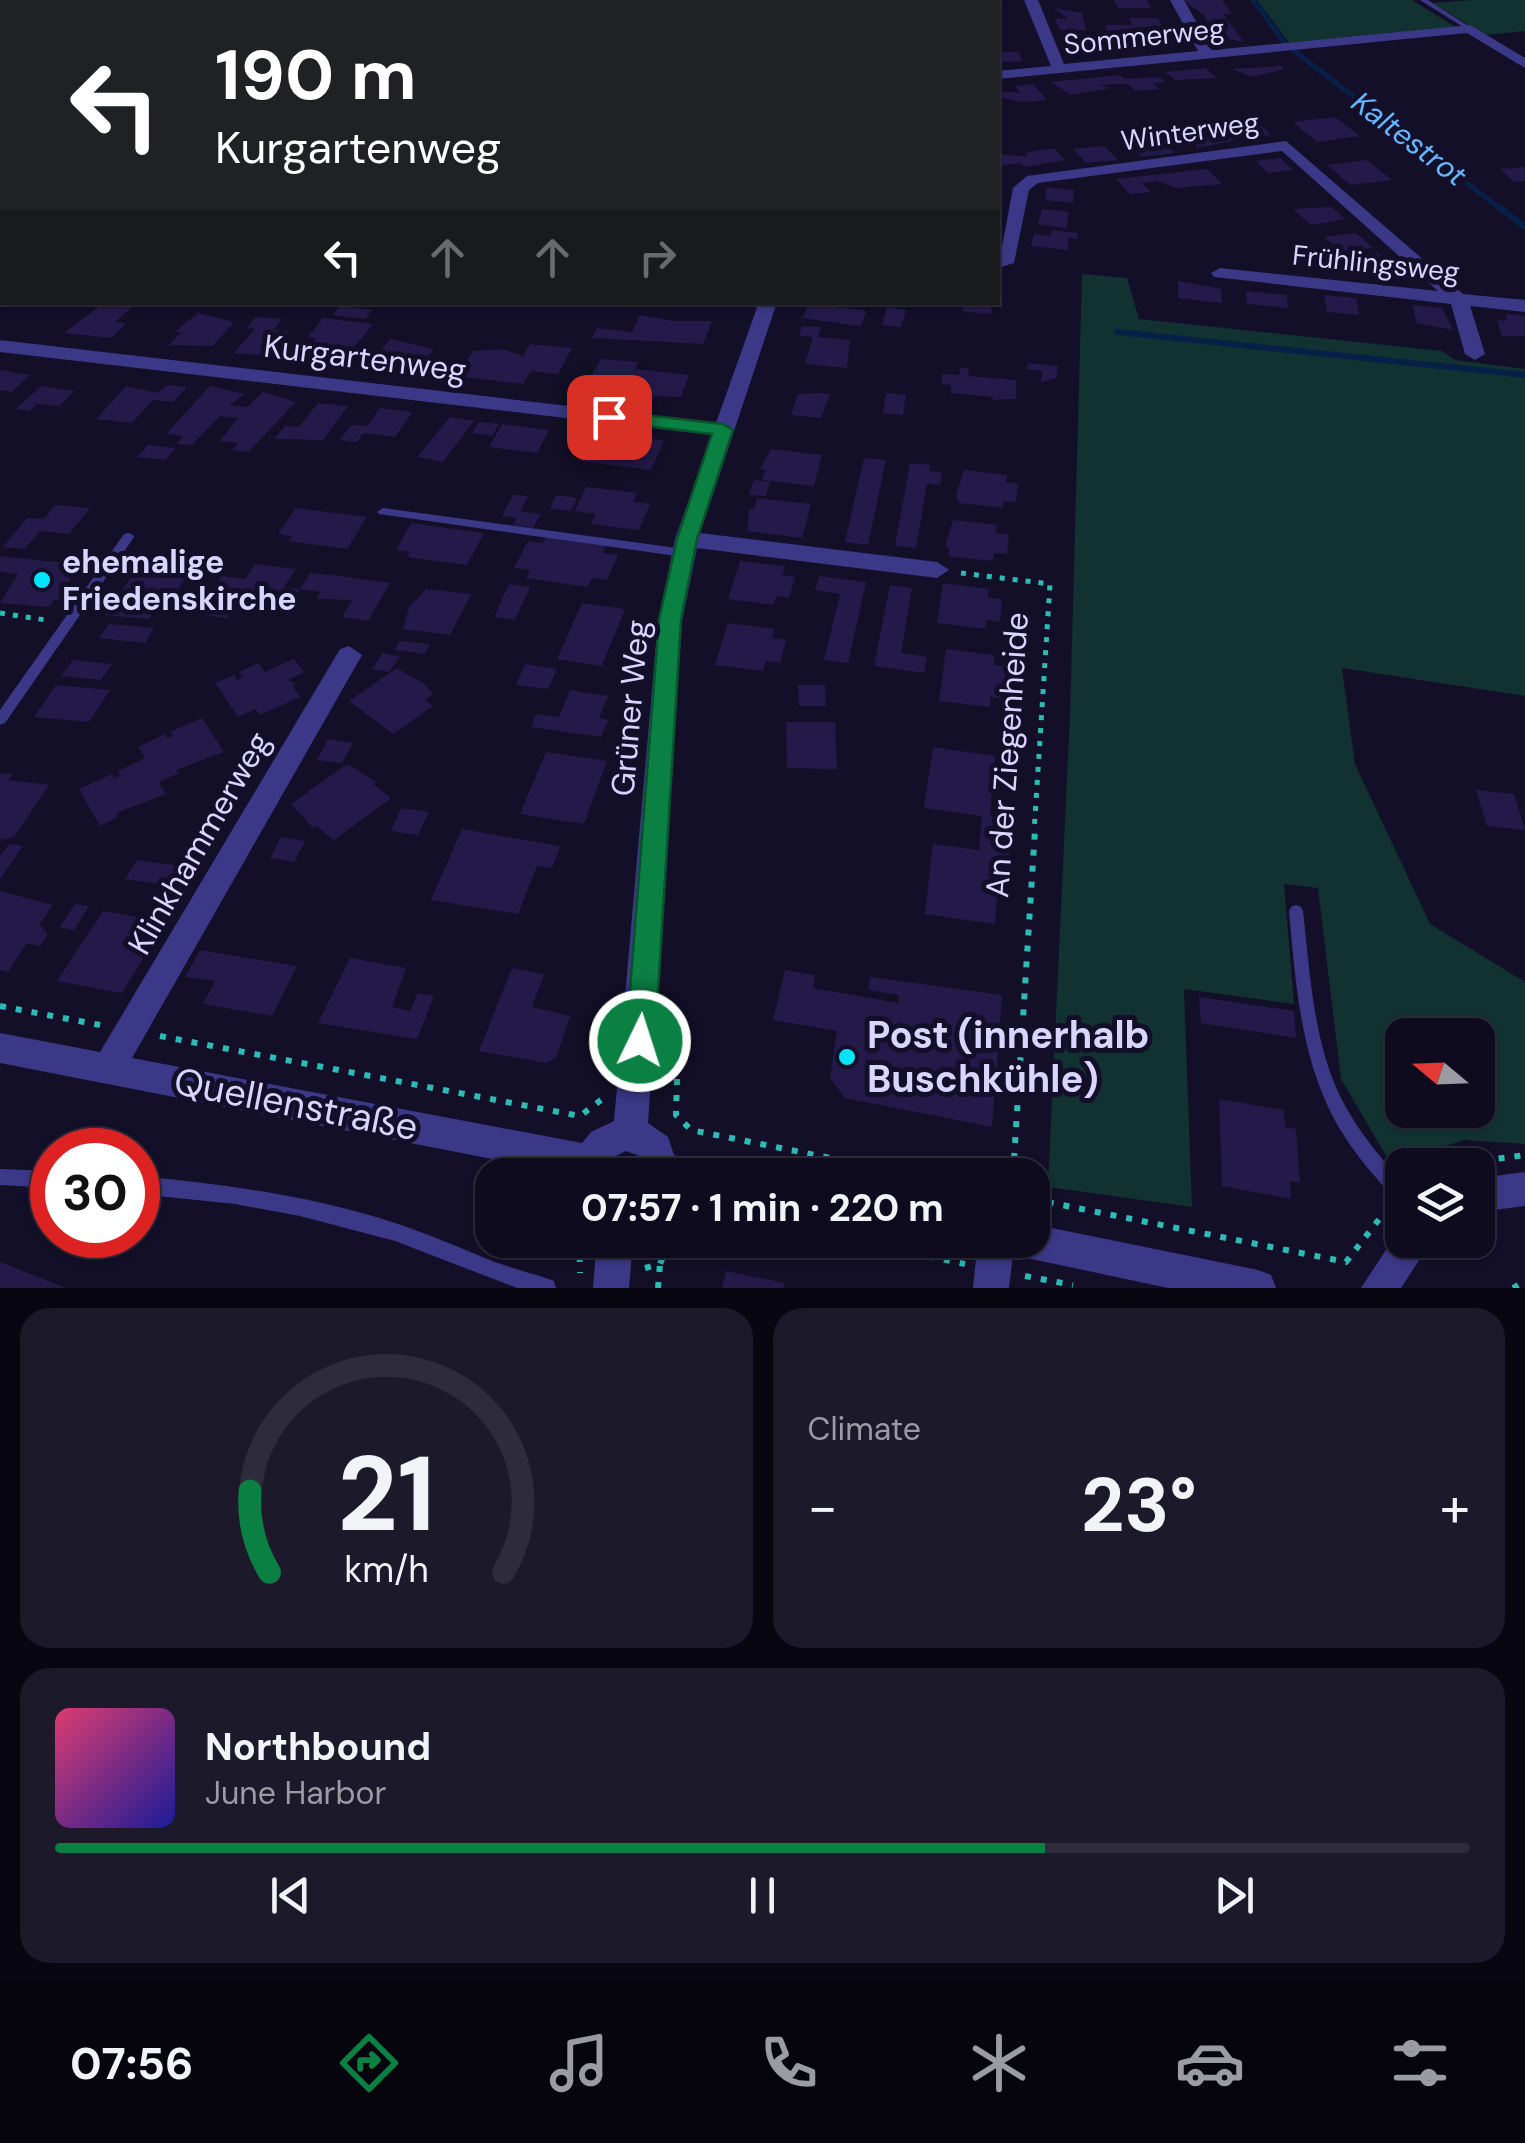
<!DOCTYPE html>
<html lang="en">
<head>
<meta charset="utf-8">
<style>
	body { margin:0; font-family:"DM Sans",sans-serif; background:#1c192b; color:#f1f3f6; height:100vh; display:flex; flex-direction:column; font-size:38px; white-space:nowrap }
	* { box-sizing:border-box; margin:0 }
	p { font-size:32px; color:#9b9ba4 }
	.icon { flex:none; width:55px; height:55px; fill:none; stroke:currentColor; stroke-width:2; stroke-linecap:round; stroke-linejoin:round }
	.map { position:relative; height:1288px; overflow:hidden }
	.panel { display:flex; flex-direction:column; gap:20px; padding:20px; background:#080610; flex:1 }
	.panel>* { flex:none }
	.top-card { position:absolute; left:0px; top:0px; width:1000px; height:305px; box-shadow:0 2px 8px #0004,0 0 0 2px #2e2b3c; background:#202124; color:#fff; overflow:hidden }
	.needle { width:65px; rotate:289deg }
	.buttons { position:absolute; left:1385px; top:1018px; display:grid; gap:20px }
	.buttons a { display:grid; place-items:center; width:110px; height:110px; border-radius:20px; background:#0e0b1e; box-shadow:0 2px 8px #0004,0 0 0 2px #2e2b3c; font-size:50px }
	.speed { position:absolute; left:30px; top:1128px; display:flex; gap:20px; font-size:50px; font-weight:700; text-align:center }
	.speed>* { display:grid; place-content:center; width:130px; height:130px; border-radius:50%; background:#0e0b1e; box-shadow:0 2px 8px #0004,0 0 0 2px #2e2b3c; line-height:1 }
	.speed .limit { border:15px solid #d22; background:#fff; color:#111 }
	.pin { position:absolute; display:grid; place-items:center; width:85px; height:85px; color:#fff; margin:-42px; border-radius:20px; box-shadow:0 5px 15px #0006 }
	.me { position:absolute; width:110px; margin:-55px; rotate:4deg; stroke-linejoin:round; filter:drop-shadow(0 0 8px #0008) }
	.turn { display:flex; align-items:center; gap:35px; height:210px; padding:0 50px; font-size:45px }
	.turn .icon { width:130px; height:130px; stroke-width:2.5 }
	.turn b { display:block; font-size:70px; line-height:85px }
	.lanes { display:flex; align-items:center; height:95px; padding:0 50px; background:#0003; justify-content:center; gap:50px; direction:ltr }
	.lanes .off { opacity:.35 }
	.big { font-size:75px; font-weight:700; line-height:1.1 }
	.panel .card { flex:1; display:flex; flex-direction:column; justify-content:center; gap:15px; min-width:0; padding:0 35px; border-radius:30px; background:#1c192b }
	.panel .dial { align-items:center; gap:0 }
	.dial svg { height:260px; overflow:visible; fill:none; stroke:#2e2b3c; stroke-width:7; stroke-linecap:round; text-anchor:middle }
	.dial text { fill:#f1f3f6; stroke:none }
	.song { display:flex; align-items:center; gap:30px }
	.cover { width:120px; height:120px; border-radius:15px; background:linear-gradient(135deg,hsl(340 70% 55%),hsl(240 70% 35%)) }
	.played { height:10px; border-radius:5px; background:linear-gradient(90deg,#0b8043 70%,#2e2b3c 70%) }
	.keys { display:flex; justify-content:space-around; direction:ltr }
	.heat { display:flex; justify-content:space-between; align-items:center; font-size:55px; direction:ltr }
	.panel .tiles { flex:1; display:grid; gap:20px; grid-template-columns:1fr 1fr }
	.card:last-child { grid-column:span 2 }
	.trip { position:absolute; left:475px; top:1158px; width:575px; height:100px; border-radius:30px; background:#0e0b1e; box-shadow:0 2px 8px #0004,0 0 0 2px #2e2b3c; font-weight:700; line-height:100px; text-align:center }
	.menu { display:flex; height:160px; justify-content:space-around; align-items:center; background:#06040c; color:#9b9ba4 }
	.menu .icon { width:70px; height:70px }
	.menu .selected { color:#0b8043 }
	.menu b { font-size:45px; color:#f1f3f6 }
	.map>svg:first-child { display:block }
	.green { fill:#113231; fill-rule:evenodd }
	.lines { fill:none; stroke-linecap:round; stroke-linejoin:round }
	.stream-far1 { stroke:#081f47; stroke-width:5 }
	.stream { stroke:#081f47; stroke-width:6 }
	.building { fill:#241a49 }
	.path-far2 { stroke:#2bbdb5; stroke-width:2.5; stroke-dasharray:2.5 5; stroke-linecap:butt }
	.path-far1 { stroke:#2bbdb5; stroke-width:5; stroke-dasharray:5 8; stroke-linecap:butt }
	.path { stroke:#2bbdb5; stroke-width:6; stroke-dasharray:6 10; stroke-linecap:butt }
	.lane { fill:#3b3888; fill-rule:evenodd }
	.street { fill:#3b3888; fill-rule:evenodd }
	.route { fill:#0b8043; stroke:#07532c; stroke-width:2.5 }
	.poi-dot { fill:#01e4ff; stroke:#130f28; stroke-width:4 }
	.labels { text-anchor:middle; stroke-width:10; stroke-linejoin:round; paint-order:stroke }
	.far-street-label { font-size:28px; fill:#dad5ff; stroke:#130f28 }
	.far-water-label { font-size:30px; font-style:italic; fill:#63b6ff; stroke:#130f28 }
	.street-label { font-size:32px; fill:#dad5ff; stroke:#130f28 }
	.poi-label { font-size:32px; font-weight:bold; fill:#dad5ff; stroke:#130f28; text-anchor:start }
	.near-poi-label { font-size:38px; font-weight:bold; fill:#dad5ff; stroke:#130f28; text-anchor:start }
	.near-street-label { font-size:38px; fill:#dad5ff; stroke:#130f28 }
</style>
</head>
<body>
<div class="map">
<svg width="1525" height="1288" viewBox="0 0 1525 1288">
	<rect width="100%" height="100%" fill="#130f28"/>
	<path class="green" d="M1257,0h155l45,28 -167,16z
		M1473,0h52v31l-40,4 -52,-32z
		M1082,274l45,4 12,41 303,32 13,9 70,9v327l-183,-28 13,96 75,160 95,58v162l-61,-4 -73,24 -50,-85 -23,-191 -34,-4 10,120 -110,-15 8,218 -144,-20 22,-473zM1402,1035h76v75h-76z"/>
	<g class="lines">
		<path class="stream-far1" d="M1253,0l32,43
			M1293,50l209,160"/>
		<path class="stream" d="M1499,207l26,20
			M1117,332l408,43"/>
	</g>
	<path class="building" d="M1114,0h33l4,8h-33z
		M1183,0h39l10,14h-9l21,28 -29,-6 -11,-21z
		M1054,8l28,5 4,17h-26l-5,-11h13z
		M1129,18h29l5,9h-22l5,8h22l6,11 -38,1 -5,-11 -23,-4 -3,-7h27z
		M1073,37h20l3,6h-7l5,12h-23l-6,-12h10z
		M998,52h21l3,9 -24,1z
		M1280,66l5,3 -33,8 -20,-8z
		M1205,68l12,10 -42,2 -9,-8z
		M1120,75l4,4 35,-2 6,5 -12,1 6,6 -23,2 -8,-7 -30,1 13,3 -40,7 -20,-13z
		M1033,84l14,16 -23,2 -26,-5v-6l23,2 -6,-7z
		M1335,117l25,19 -43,6 -24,-20z
		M1259,124l12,11 -29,3 -12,-11z
		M1156,134l19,19 -34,4 -18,-20z
		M1203,134h26l7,6 -38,8 -11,-10z
		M1104,146l14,14 -32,3 -13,-14z
		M1045,149h10l10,11 -41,7 -3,-4 -23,3v-12l30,3 -3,-4z
		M1280,158l13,12 -25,3 -12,-12z
		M1367,160l25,20 -41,5 -24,-20z
		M1525,167v14l-11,1 -14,-13z
		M1207,169l15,15 -46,4 -19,-7 -15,2 9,9 -21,2 -14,-15z
		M1047,187l27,3 -1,13 -28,-3z
		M1332,207l13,12 -34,6 -18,-16z
		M1042,209l27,3 -3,16 -28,-4z
		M1051,230l27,3v6l-9,-1 -2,12 -36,-4 3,-12 17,2z
		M1356,233l17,15 -31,4 -18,-15z
		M1377,253l25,14 8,8 -35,3 -23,-22z
		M1178,281l43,8 1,14 -44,-5z
		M1246,291l41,4 1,13 -41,-4z
		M1324,295l32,3 3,17 -32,-3z
		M105,302h33l-23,20 11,1 -14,15 -48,-5z
		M964,302h28l-1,12 -29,-3z
		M808,304l55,6 3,2 -5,14 -16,-2 -42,-6z
		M1412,305l30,3 11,22 -36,-7z
		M340,306l32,4 -7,9 -32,-4z
		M887,307l19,3 -5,17 -19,-2z
		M198,313l36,9 -21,24 -44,-1 12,-12 -6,-1z
		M1505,314l20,2v20h-23l-5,-16 10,1z
		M640,315l34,6h38l-9,23 -111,-6 5,-10 35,4z
		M256,317l26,2 -9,11 17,2 -22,24 -34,-3 21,-24 -9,-1z
		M323,318l50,6 -33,40 -41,-4 17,-22 -8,-1z
		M802,326l19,1 -3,10 32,3 -3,28 -42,-4 8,-27 -14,-1z
		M390,339l44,10 -5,7 -18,4 19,3 -7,11 -57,-6z
		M530,344l42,4 -14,26 -27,-3 -8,13 -66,-8 16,-25 29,-2 21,7z
		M601,359l37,3 -3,7 54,6 -8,22 -84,-2 3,-6 -16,-1z
		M1028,363l30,3 -2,12 -15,4 1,-11 -15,-2z
		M960,368h9l-1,8 48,4v19l-23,1v-3l-42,-4v-8l-9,-1v-10l17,1z
		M5,370l9,3 16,2 -18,17 -12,-2v-19z
		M166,385l21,2 -14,15 -20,-2 -21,23 -36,-4 30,-33 32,7z
		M41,386l34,5 -16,15 -22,-2 -7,7 -14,-2z
		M210,386l35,8 -16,11 18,2 16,-15 33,10 -48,50 -16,-2 6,-7 -18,-2 18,-23 -18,-2 -28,29 -15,-1 6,-8 -17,-2z
		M820,393l10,1 -9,24 -30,-3 7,-21z
		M886,393l20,2 -3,20 -20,-2z
		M318,403l30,3 -25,34 -49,-1 11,-13 14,1z
		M380,408l32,4 -17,25 -32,-4 -6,9 -17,-2 11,-15 16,1z
		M450,417l24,4 -31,41 -26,-5z
		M479,422l20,2 -7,12 -20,-3z
		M502,424l47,6 -12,23 -48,-6z
		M616,431l48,10 -13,29 -72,-9 14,-28 22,2z
		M148,445l28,3 -11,12 -28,-3z
		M771,449l51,6 -8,31 -52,-6 3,-10 -5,-1z
		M864,458l22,2 -18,85 -23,-3z
		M910,463l20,2 -1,6 13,2 -2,12 -13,-1 -11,64 -21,-2z
		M964,470l43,5 -1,7 12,2 -2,18 -13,-1v7l-44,-5 -3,-8z
		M754,480l16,2 -4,14 -17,-1z
		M586,487l51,6 -4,9 17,2 -11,26 -48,-6 5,-10 -21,-3z
		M513,495l15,1 -8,15 21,3 -8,14 -20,-3 4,-7 -15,-2z
		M556,495l21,3 -6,13 -21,-3z
		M757,498l54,6 -9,34 -55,-7 2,-22h5z
		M55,505l35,3 -21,26 -29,-3 -15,18 -22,-2 24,-29 17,1z
		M296,508l71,9 -20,32 -58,-8 3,-5 -14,-2z
		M953,520l44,5 -1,8 13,2 -2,19 -13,-1 -1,8 -45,-5 1,-9h-4z
		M411,523l73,10 -17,32 -60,-8 3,-5 -14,-2z
		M546,537l60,8 -3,8 15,2 -11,25 -15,-2 -4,9 -62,-9 4,-8 -16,-2 14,-27 15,2z
		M0,556l45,5 37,2 -16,22 11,1 -11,15 -11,-2 -6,8 -49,-4 18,-29 -18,-2z
		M149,561l45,4 -28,43h-9l-8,11 -44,-4 30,-44 7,1z
		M740,561l45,5 -3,9 13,2 -6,21 -13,-2 -2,9 -46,-6z
		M255,564l41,5 -12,18 16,2 -11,15 -29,-2 3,-5 -27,-3 -4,6 7,1 -12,17 -32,-4 27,-38 23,3z
		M310,573l21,2 59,8 -22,38 -26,-4 10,-17 -36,-1 4,-7 -20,-3z
		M819,576l47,6 -18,81 -24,-3 16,-66 -25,-4z
		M943,583l46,6 -1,9 14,1 -2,23 -14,-2 -1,9 -48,-6z
		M509,584l21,3 -15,33 -21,-3z
		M890,585l22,3 -11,65 26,4 -3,16 -50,-7z
		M426,589l45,5 -21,41 -47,-6 6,-22z
		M582,603l43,6 -23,57 -45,-7z
		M728,623l47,6 -3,9 14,2 -6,23 -14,-2 -3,10 -48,-6z
		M109,624l45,4 -9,15 -46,-5z
		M400,641l30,3 -5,10 -30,-4z
		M946,649l48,6v10l13,2 -2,32 -15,-2v10l-51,-6z
		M383,653l17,4 -11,15 -17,-3z
		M294,659l10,13 -16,8 7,3 -2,4 7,10 -40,18 -5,-6 -17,8 -23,-34 19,-8 3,5 6,-3 -4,-5 19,-9 7,9z
		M73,660l39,4 -11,16 -40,-4z
		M525,664l32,5 -9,20 -32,-4z
		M397,668l27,16 9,10 -8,6 8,6 -40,28 -44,-33z
		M56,685l54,5 -21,32 -55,-5z
		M798,685h27l1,21h-27z
		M570,690l38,6 -9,22 9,2 -7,17 -70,-10 5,-13 23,3z
		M202,718l22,34 -48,18 3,3 -20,9 7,12 -50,19 2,4 -18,9 -21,-37 33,-15 2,4 6,-3 -2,-4 27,-13 -7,-11 27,-13 2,4 6,-2 -3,-4z
		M786,722h49l2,47 -50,-1z
		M328,739l25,4 -11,20 -25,-3z
		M933,747l62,9 -5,60 22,4 -3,36 -9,-1 -5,69 -70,-10 8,-70 46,6 3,-34 -58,-8z
		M546,752l61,9 -23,63 -64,-10z
		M347,764l30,18 -4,2 18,14 -57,42 -18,-14 -3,2 -22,-24z
		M0,773l12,1 -4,6 41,5 -34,51 -11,4 -4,-1z
		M1476,790l38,4 11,36 -38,-4z
		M401,808l28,4 -11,23 -27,-4z
		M462,829l98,17 -8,22 -15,-2 -19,48 -87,-14z
		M281,837l24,4 -11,21 -24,-4z
		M9,844l14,2 -23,33v-23z
		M137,860l51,7 -12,20 -51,-8z
		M0,891l53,14 -14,20 9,9 -8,12 -13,-3 -19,29 -8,-2z
		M75,904l14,2 -15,24 -14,-3z
		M103,911l62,11 -43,71 -65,-12z
		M200,950l29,5 68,11 -25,50 -69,-12 12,-23 -30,-4z
		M350,958l56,10 -14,39 18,4 8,-18 16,3 -17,43 -99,-16z
		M512,968l32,6 -12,33 38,9 -14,42 -10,5 -67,-12z
		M785,970l30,5 -2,13 85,15 1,-8 -31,-5 2,-13 132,18 -10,132 -147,-29 -15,-20 7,-47 -64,-11z
		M1199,997l95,14 2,27 -95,-15z
		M1219,1099l65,11 1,17 11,2 4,54 -10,-2 1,18 -69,-13z
		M0,1262l66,26h-66z
		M726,1271l59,12 -2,5h-61z"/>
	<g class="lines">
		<path class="path-far2" d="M21,0l9,2"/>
		<path class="path-far1" d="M961,573l89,11 -16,248
			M0,613l46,7"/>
		<path class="path" d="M0,1006l100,19
			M160,1036l420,80 21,-16
			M663,1076l14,1 -1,38 15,15 224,45
			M1451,1165l74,-10
			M1013,1175l22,-345
			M1032,1199l314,63 41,-53
			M579,1240l1,33
			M850,1240l115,24
			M645,1268l15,-4 10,-24
			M1025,1276l48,9
			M658,1288l2,-24
			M1513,1288l12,-7"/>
		<path class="lane" d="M1420,0h8l45,29 -5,1z
			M383,508l301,41 6,4 -6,4 -305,-43 -2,-2z
			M128,533l4,1 2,3 -2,3 -127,183 -5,2v-15l124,-176z
			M1296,905l5,2 2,4c7,61 10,127 36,183 16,33 39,61 63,88v21l-6,-3c-19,-21 -38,-42 -53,-66 -42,-67 -47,-147 -54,-223l2,-4z
			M0,1169l52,2v17l-52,-3z
			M138,1176c87,8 174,20 257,47 34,11 67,26 100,39 19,7 40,12 59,19l2,7h-39l-122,-47 -95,-25 -65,-12 -97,-10z"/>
		<path class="street" d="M852,0h14l2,2h-14z
			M1024,0h14l26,64 134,-13 -28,-51h14l28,50 258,-25 55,33v10l-58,-35 -469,46v-8l53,-5z
			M0,13h2v8h-2z
			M1286,141l177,153 62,6v12l-55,-6 15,48 -10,6 -10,-6 -14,-50 -237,-27 -3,-4 9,-5 218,23 -156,-140 -244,32 -9,7 -15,73 -16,5 15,-80 14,-12z
			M759,302h18l-77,231 237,29 12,8 -12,8 -240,-30 -15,73 -34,502 20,14 6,18 29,8 5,12h-67l-2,-19 -13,-5 -14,7 -4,17h-34l-574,-112v-30l100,19 240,-403 9,-3 13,9 -230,403 450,85 9,-11 23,-11 44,-500 17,-82 37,-104 -712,-83v-12l716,83z
			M1525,1172v34l-47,6v-34z
			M1032,1224l226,46 13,5 5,13h-108l-155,-33 -4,33h-36l5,-48h54z
			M1401,1227l1,13h30l-31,48h-40z
			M597,1240h36l-4,48h-36z"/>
	</g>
	<path class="route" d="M609,411l114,13 10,6 -36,109 -16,81 -26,421 -4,9 -11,4 -10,-4 -4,-9 33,-421 18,-81 35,-105 -109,-13 -3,-4z"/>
	<g class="poi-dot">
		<circle cx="42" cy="580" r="10"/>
		<circle cx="847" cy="1057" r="10"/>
	</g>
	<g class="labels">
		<g class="far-street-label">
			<text transform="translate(1144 36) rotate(-6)" y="10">Sommerweg</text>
			<text transform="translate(1190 131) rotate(-8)" y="10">Winterweg</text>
			<text transform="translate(1376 263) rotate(6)" y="10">Frühlingsweg</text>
		</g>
		<g class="far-water-label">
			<text transform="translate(1409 139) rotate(37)" y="10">Kaltestrot</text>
		</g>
		<g class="street-label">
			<text transform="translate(365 358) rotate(7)" y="11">Kurgartenweg</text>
			<text transform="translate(630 708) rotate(-85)" y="11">Grüner Weg</text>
			<text transform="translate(1007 755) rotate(-86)" y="11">An der Ziegenheide</text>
			<text transform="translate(199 843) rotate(-60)" y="11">Klinkhammerweg</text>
		</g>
		<g class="poi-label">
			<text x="62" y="573">ehemalige<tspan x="62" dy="37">Friedenskirche</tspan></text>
		</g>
		<g class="near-poi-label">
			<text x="867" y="1048">Post (innerhalb<tspan x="867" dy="44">Buschkühle)</tspan></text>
		</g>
		<g class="near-street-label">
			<text transform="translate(296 1104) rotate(11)" y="13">Quellenstraße</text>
		</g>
	</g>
</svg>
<div class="buttons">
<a><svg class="needle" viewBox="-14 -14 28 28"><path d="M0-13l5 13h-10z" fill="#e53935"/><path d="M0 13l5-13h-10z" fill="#9b9ba4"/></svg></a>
<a><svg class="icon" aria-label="layers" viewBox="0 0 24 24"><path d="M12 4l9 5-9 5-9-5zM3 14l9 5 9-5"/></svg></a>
</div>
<div class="speed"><div class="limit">30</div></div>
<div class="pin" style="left:609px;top:417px;background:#d93025"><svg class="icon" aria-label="arrive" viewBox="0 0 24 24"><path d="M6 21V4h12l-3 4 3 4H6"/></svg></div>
<svg class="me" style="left:640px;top:1041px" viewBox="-20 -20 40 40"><circle r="17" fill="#0b8043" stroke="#fff" stroke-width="3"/><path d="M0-11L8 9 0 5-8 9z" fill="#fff"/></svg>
<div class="trip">07:57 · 1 min · 220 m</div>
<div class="top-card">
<div class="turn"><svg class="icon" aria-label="left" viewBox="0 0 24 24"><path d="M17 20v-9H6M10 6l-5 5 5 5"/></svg><div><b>190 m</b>Kurgartenweg</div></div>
<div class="lanes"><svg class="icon" aria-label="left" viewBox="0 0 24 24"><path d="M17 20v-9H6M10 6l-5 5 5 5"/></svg><svg class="icon off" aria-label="ahead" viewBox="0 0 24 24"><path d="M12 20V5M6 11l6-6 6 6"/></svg><svg class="icon off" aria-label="ahead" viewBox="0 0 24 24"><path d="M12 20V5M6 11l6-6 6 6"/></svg><svg class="icon off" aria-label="right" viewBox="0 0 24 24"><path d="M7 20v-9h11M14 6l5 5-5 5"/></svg></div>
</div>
</div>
<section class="panel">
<div class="tiles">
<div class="card dial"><svg viewBox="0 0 100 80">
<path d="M14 69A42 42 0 1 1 86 69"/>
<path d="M14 69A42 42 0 0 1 8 44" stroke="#0b8043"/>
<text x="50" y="56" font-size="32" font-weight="700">21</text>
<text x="50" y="72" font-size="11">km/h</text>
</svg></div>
<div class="card"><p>Climate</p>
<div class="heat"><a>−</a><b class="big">23°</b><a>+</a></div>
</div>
<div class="card">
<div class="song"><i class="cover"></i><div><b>Northbound</b><p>June Harbor</p></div></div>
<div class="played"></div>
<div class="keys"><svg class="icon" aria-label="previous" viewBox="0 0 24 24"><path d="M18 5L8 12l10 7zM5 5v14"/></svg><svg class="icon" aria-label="pause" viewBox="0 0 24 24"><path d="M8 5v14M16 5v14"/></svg><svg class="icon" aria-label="next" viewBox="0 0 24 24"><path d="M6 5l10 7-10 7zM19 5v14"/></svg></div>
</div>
</div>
</section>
<nav class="menu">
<b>07:56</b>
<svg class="icon selected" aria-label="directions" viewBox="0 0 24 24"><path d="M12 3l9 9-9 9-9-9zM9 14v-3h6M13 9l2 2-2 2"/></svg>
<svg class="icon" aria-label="music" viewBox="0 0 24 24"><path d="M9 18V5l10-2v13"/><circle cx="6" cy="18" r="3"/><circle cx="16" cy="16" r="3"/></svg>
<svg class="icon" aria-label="phone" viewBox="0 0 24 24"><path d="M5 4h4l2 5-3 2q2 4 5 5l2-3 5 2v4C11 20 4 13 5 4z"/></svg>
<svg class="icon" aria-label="climate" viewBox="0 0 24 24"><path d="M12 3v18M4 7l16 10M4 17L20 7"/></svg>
<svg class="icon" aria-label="car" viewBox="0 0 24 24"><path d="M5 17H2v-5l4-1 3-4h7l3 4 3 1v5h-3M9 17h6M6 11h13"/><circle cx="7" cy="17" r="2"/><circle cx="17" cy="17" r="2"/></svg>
<svg class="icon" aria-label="filters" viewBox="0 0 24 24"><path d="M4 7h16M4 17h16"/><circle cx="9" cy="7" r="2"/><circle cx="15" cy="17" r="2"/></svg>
</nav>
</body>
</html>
